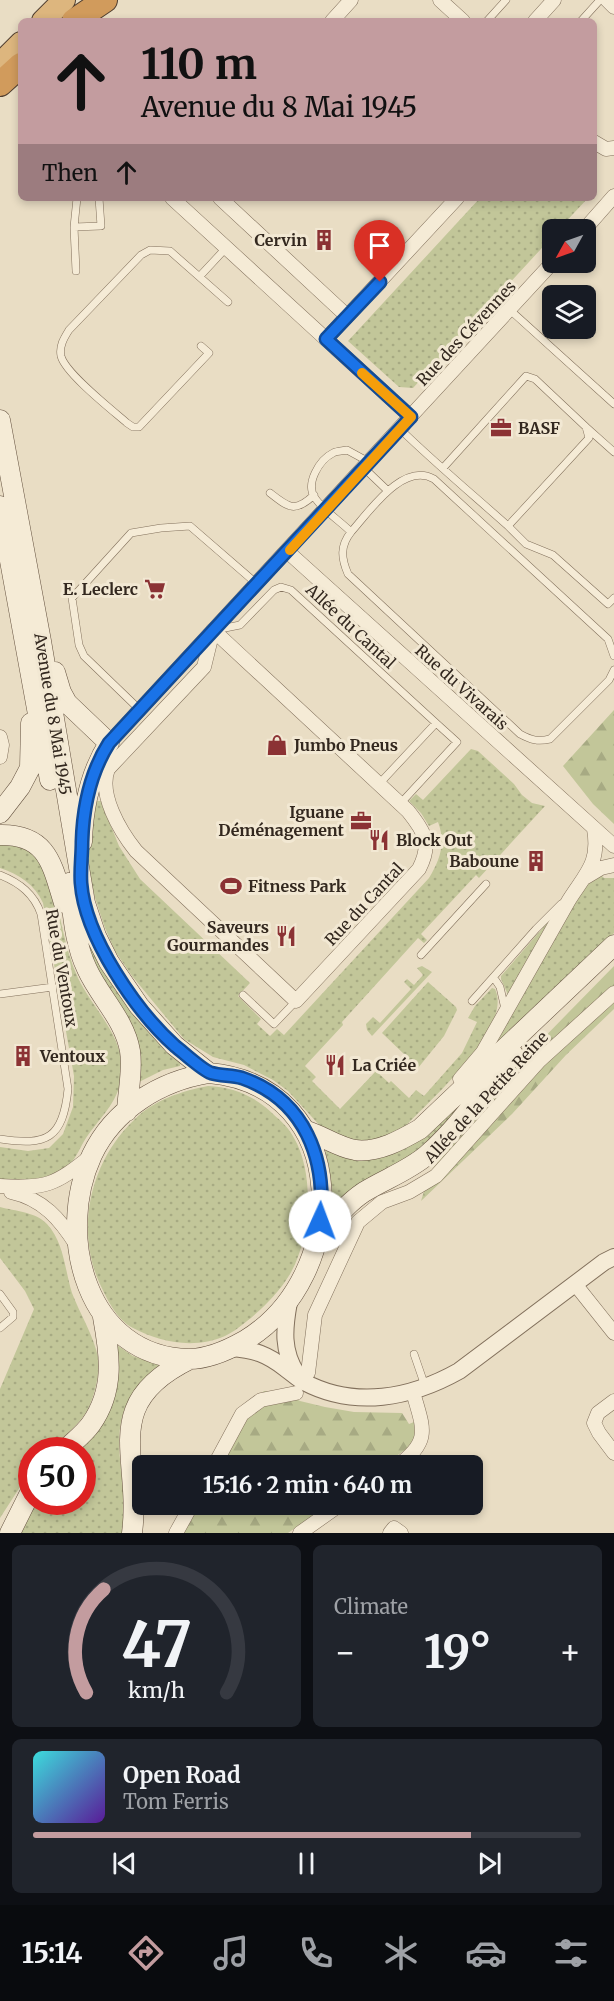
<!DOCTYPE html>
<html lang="en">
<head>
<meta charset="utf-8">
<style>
	body { margin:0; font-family:Merriweather,serif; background:#20242c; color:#f1f3f6; height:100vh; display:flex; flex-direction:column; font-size:22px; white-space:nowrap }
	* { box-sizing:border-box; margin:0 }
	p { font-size:20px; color:#9ea1a6 }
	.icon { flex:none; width:33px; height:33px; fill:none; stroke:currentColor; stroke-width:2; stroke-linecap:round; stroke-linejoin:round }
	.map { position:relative; height:1533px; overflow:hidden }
	.sheet { display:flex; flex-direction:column; gap:12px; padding:12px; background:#0d0f14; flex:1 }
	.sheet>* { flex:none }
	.guide { position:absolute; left:18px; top:18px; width:579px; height:183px; border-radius:9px; box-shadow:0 3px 9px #0003; background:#c39c9f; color:#111; overflow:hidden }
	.needle { width:39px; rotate:230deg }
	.controls { position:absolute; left:542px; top:219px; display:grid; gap:12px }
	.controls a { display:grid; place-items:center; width:54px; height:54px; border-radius:9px; background:#171b24; box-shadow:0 3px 9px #0003; font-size:30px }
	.speed { position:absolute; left:18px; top:1437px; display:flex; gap:12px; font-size:30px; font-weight:700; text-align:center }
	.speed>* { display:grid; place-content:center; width:78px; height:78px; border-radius:50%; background:#171b24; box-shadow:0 3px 9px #0003; line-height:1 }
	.speed .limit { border:9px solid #d22; background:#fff; color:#111 }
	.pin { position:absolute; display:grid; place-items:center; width:51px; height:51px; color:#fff; margin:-62px -26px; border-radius:50% 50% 50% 0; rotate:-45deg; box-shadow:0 0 6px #0007 }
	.pin .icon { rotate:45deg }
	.me { position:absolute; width:66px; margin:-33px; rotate:2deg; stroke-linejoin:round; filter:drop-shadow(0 0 4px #0008) }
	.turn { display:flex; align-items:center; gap:21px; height:126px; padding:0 24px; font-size:27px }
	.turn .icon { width:78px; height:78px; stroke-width:2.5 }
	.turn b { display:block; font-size:42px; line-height:51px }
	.then { display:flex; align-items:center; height:57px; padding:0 24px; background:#0003; gap:12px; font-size:22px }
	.big { font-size:45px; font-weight:700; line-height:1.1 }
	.sheet .widget { flex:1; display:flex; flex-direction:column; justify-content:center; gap:9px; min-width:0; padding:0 21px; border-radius:9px; background:#20242c }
	.sheet .dial { align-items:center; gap:0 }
	.dial svg { height:156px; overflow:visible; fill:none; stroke:#363941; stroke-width:7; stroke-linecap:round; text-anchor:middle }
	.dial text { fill:#f1f3f6; stroke:none }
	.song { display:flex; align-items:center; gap:18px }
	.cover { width:72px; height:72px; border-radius:9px; background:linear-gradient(135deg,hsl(180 70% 55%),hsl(270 70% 35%)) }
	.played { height:6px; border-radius:3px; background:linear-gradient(90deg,#c39c9f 80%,#363941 80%) }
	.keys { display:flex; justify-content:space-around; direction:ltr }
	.heat { display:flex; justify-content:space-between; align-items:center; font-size:33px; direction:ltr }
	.sheet .tiles { flex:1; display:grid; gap:12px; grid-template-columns:1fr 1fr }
	.widget:last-child { grid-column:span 2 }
	.trip { position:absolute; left:132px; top:1455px; width:351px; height:60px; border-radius:9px; background:#171b24; box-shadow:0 3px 9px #0003; font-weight:700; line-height:60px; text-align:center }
	.menu { display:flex; height:96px; justify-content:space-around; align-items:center; background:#090b0e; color:#9ea1a6 }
	.menu .icon { width:42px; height:42px }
	.menu .current { color:#c39c9f }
	.menu b { font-size:27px; color:#f1f3f6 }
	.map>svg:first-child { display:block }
	.grass { fill:url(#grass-dots) }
	.forest { fill:url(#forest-firs) }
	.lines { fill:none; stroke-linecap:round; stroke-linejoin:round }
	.service-casing { stroke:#82705c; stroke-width:8 }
	.minor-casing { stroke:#82705c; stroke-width:15 }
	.tertiary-casing { stroke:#82705c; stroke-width:18 }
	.secondary-casing { stroke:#64513f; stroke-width:21 }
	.trunk-casing { stroke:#503e30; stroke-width:24 }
	.motorway-casing { stroke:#503e30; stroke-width:26 }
	.service { stroke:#f5ebd6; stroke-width:7 }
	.minor { stroke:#f5ebd6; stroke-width:14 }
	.tertiary { stroke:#f5ebd6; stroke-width:16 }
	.secondary { stroke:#f5ebd6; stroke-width:20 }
	.trunk { stroke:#ddb67e; stroke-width:22 }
	.motorway { stroke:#d19b5c; stroke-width:24 }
	.route-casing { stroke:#114b97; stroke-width:15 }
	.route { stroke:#1a73e8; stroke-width:10 }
	.slow { stroke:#f59e0b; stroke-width:10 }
	.labels { text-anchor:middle; stroke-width:6; stroke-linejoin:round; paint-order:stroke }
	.poi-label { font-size:16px; font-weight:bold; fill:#33281f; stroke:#f2e8d3; text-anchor:start }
	.street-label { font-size:16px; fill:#33281f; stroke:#f2e8d3 }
</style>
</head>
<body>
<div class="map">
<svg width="614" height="1533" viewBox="0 0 614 1533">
	<defs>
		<pattern id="grass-dots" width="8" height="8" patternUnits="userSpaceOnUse" patternTransform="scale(1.5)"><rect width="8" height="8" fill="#c2c699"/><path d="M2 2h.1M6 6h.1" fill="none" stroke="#a7aa83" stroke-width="1.8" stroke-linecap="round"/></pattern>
		<pattern id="forest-firs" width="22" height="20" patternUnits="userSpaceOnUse" patternTransform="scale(1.5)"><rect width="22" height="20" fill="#c2c699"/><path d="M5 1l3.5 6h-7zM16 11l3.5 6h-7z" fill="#a7aa83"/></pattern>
	</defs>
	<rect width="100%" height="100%" fill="#e9ddc4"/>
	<path class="grass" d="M480,198h108l-29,31 -7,1v7l-139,151 -14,-1 -51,-46z
		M471,749l7,2 36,33 8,11 10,8 13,3 -66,72 -3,-3 -55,59 6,6 -3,3 -6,-5 -76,84 1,3 -38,41 11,11 -4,4 28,28 36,-38 13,12 2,-2 18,17 7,-8 8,6 38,-43 15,-31 -9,-4 7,-12 17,-18 3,1c19,40 -69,114 -93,141l-9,7 -34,6 -37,-15 -34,-37 -15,-11 -29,-15 -31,-8 -29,-18 -52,-63 -17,-25 -10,-23 -10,-30 -7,-28 -1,-23 5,-46h9l18,45 21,33 110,104 -12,13 23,23 -4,5 13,12 7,-7 7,6 145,-157c11,-18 17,-35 9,-56l-9,4 -8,-13 -12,-12 7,-7 7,6z
		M0,842l34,8c6,10 14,21 17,32 10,32 13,66 27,96 15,31 45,57 44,93 -1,29 -21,45 -36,67 -6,9 -9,19 -17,27 -5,5 -17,12 -24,14 -13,4 -31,1 -45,0v-32l28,4 21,-3 14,-14 10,-27 1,-31 -31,-173c-8,-18 -24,-29 -43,-35z
		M600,874l4,4h10v55l-126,124 -3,-3 98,-166z
		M81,915l100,146 -1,5 -17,4 -24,12 1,-23 -37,-74 -16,-39z
		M554,915l-46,80 -7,-16v-3z
		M422,966l10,6 -60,64 -5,-6 -1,-6 7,-7 7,6 31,-34 -7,-7 3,-3 7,6 9,-10 -6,-7z
		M428,982l28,25 1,3 -13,26 -26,32 -4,2 -12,-10 3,-5 -23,-22z
		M208,1086c25,1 47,10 65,28 8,7 16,14 21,24 21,36 17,100 -4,136 -10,17 -24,31 -39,44 -8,6 -17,14 -26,18 -30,13 -64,7 -92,-8 -17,-9 -26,-29 -34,-46 -24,-55 -8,-122 36,-163 19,-19 47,-28 73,-33z
		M452,1107l4,1 2,5 -37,38 -89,58v-20l-7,-42 25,6z
		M0,1207c15,4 36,5 47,17 17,18 18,47 25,69 8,21 21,41 26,64 2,13 -2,33 -7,45 -7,20 -27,34 -42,48h-17l-1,20 -31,48v-129l34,-80 -9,-18 -25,-33z
		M117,1345l16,11 26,9c-36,29 -44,58 -38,103 1,11 4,22 5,32 0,11 -2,22 -3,33h-103l16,-31h46v-52h-6z"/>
	<path class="forest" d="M614,710v114l-21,-20 -30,-38z
		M614,966v43l-48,46 -54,59 -91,87 9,-29 65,-81 27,-31z
		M264,1391l24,3 12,7 25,6 29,5 48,1 7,11 5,-2 1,14 -6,11 -25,18 -176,1 30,-55z
		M187,1505h141l-40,28h-117z"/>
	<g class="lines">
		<defs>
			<path id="service" d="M487,21l19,-21
				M581,21l19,-21
				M74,227l27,-1 -2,-28
				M76,271l-2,-44 3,-29
				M200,276l26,-28
				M510,310l104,94
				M201,346l8,7 -70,74h-6l-6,-4c-15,-13 -62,-50 -66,-67 -2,-10 3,-18 8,-26l72,-75 9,-5 20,1 58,51
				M586,427l28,25
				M400,429c35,34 72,65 108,97l81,-88 -3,-11 -51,-48 -9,-3 -83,92
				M369,462l-22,-12c-4,1 -10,1 -14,3 -14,7 -28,31 -18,45 9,13 25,23 36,34 -11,14 -10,26 -3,42l172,160c11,6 18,8 30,5l59,-59 5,-10
				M364,468l24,23
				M270,493c19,15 25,20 44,2
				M508,526l18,18 27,11 55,49 6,-6
				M351,532c18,-20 52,-71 83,-53l174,160 6,17
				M215,630l25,-5 34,-35 7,-3 10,3 145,133
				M140,710l-56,-54 -5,-11 -7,-47 59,-65 30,-5 29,-2 67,58
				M379,784l57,-61 21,19 -57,62
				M0,875c20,8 34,19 41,39l27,175c-5,50 -21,57 -68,50
				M421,955l65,-71
				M494,978l6,9 5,22
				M0,994l53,-7
				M243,995l31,29 22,-23
				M472,1001l64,-72 25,-25
				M0,1294l13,18v5l-13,11
				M414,1354l11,32"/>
			<path id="minor" d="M440,0l23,21
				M607,0l7,7
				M332,21l19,-21
				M535,21l19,-21
				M594,142l12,7 8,-1
				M172,198l239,219
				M220,198l127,118
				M584,230l30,-34
				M326,339l131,-141
				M288,552l326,294
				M213,630l195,181c17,21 24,33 11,58l-123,132 -160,-150c-16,-20 -38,-57 -28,-82l96,-102z
				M0,737l2,8 -2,12
				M109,743l444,-481
				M586,877l15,-9 13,-3
				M460,1079l23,-27 86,-152c17,-27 31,-37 25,-71
				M0,1186c46,3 55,-1 91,-30
				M11,1192c32,7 49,27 66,54
				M575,1284l39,49
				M308,1373l7,-58 43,-93 24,-20 27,-10 27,-16 103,-115 75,-68
				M614,1401l-16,12 -4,10 5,10 15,20
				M214,1466l28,-52 19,-14 35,-7
				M397,1466c35,-25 26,-38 16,-74
				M176,1533l16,-29
				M300,1533l41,-29
				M390,1533l4,-5 7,5"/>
			<path id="tertiary" d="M289,1302c-5,27 -7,49 8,72
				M231,1348c24,2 36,6 55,21 6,4 12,10 18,13 51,27 107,16 155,-11l145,-109 10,-5"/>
			<path id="secondary" d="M0,420l41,221 44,262 11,33 13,26 30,44 35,39 35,28
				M0,506l50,274
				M55,672l6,20 6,11 42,40c-19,30 -26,64 -27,99
				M0,813l20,-26 10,-19 1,-45
				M0,835c48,-1 52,30 64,68
				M69,883c4,29 5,59 18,86 12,27 38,51 43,82 3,19 -2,40 -3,60
				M209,1073c145,13 143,204 35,268 -16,9 -36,18 -55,18 -103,-2 -134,-124 -97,-204 22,-46 68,-74 117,-82z
				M307,1131c16,5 31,16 48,19 23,3 46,-10 65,-21l194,-184
				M319,1237c14,-16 27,-33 45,-45 21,-13 44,-21 63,-37 33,-29 59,-68 86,-101
				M65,1450c8,-8 19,-16 26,-26 24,-34 19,-69 12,-107
				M10,1533l22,-44
				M132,1533c10,-77 -34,-129 58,-174"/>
			<path id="trunk" d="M43,21l21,-21
				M0,64l21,-21"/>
			<path id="motorway" d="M74,21l31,-21
				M0,84l21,-19"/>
		</defs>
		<use href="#service" class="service-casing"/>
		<use href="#minor" class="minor-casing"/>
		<use href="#tertiary" class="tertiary-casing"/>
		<use href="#secondary" class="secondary-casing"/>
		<use href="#trunk" class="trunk-casing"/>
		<use href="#motorway" class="motorway-casing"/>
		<use href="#service" class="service"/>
		<use href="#minor" class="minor"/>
		<use href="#tertiary" class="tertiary"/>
		<use href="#secondary" class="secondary"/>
		<use href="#trunk" class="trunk"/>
		<use href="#motorway" class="motorway"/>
	</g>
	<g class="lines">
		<defs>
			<path id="route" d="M320,1221c7,-62 -15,-121 -78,-143 -10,-3 -21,-2 -31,-5 -9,-3 -28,-21 -36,-27 -39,-35 -90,-109 -94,-163 -1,-13 1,-27 1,-41 1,-35 8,-69 27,-99l302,-326 -85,-78 54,-57"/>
		</defs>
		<use href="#route" class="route-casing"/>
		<use href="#route" class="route"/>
		<path class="slow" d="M290,550l121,-133 -49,-44"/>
	</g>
	<defs>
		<symbol id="building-bare" viewBox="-9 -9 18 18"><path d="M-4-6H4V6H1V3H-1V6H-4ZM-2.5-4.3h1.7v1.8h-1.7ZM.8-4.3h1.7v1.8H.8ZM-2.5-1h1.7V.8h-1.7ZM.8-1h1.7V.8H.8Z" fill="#8b3234" stroke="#f2e8d3" stroke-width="2.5" paint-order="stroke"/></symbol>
		<symbol id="office-bare" viewBox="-9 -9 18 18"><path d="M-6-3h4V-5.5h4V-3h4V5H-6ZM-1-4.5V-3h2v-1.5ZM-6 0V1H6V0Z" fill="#8b3234" stroke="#f2e8d3" stroke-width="2.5" paint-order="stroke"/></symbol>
		<symbol id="supermarket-bare" viewBox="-9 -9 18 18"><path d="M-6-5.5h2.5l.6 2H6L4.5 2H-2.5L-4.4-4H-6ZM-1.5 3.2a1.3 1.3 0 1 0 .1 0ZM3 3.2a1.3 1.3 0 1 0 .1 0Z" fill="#8b3234" stroke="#f2e8d3" stroke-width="2.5" paint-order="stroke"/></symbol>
		<symbol id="shop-bare" viewBox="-9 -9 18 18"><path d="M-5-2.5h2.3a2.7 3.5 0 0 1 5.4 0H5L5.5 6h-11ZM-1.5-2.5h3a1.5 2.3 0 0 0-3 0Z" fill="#8b3234" stroke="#f2e8d3" stroke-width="2.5" paint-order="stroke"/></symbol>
		<symbol id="restaurant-bare" viewBox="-9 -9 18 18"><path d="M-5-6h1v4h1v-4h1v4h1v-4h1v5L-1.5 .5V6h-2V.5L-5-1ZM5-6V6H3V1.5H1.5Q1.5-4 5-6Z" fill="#8b3234" stroke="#f2e8d3" stroke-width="2.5" paint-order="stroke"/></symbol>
		<symbol id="stadium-bare" viewBox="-9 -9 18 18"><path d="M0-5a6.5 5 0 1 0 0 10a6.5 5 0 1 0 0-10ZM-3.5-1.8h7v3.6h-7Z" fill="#8b3234" stroke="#f2e8d3" stroke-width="2.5" paint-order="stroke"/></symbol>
	</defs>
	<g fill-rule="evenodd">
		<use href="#building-bare" x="309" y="225" width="30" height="30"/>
		<use href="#office-bare" x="486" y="413" width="30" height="30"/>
		<use href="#supermarket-bare" x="140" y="574" width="30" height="30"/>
		<use href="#shop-bare" x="262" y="730" width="30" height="30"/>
		<use href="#office-bare" x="346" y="806" width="30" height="30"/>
		<use href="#restaurant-bare" x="364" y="825" width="30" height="30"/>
		<use href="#building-bare" x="521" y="846" width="30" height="30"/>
		<use href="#stadium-bare" x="216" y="871" width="30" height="30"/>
		<use href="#restaurant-bare" x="271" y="921" width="30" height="30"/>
		<use href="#building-bare" x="8" y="1041" width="30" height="30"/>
		<use href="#restaurant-bare" x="320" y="1050" width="30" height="30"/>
	</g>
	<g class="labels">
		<g class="poi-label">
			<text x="307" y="246" text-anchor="end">Cervin</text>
			<text x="518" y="434">BASF</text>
			<text x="138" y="595" text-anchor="end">E. Leclerc</text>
			<text x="294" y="751">Jumbo Pneus</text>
			<text x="344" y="818" text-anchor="end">Iguane<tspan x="344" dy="18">Déménagement</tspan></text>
			<text x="396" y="846">Block Out</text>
			<text x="519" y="867" text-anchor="end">Baboune</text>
			<text x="248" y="892">Fitness Park</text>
			<text x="269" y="933" text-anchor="end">Saveurs<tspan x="269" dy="18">Gourmandes</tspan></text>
			<text x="40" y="1062">Ventoux</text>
			<text x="352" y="1071">La Criée</text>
		</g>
		<g class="street-label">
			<text transform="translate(466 333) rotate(-47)" y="6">Rue des Cévennes</text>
			<text transform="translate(351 626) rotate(43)" y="6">Allée du Cantal</text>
			<text transform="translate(462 687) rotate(42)" y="6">Rue du Vivarais</text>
			<text transform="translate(53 714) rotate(81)" y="6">Avenue du 8 Mai 1945</text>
			<text transform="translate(364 904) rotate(-47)" y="6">Rue du Cantal</text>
			<text transform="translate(62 968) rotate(80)" y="6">Rue du Ventoux</text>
			<text transform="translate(486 1097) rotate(-47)" y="6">Allée de la Petite Reine</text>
		</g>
	</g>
</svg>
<div class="controls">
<a><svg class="needle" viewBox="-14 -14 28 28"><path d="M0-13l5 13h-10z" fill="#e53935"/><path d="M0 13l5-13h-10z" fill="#9ea1a6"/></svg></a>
<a><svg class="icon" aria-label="layers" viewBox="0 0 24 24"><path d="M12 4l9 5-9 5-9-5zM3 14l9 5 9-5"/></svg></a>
</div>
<div class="speed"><div class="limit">50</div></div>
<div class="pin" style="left:380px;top:282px;background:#d93025"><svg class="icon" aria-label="arrive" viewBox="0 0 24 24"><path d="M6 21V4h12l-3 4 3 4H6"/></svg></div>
<svg class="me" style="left:320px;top:1221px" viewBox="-20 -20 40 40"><circle r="19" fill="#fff"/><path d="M0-13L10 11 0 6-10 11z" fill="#1a73e8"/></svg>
<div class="trip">15:16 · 2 min · 640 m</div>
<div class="guide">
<div class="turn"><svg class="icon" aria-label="ahead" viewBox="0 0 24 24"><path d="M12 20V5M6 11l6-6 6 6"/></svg><div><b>110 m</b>Avenue du 8 Mai 1945</div></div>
<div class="then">Then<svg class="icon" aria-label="ahead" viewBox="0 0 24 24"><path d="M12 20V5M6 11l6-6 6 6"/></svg></div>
</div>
</div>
<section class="sheet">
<div class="tiles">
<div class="widget dial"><svg viewBox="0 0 100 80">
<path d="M14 69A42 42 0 1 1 86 69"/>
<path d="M14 69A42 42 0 0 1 23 16" stroke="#c39c9f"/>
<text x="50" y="56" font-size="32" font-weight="700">47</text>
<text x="50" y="72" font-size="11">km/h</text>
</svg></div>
<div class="widget"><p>Climate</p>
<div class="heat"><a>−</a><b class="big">19°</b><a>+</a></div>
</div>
<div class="widget">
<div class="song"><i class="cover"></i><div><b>Open Road</b><p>Tom Ferris</p></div></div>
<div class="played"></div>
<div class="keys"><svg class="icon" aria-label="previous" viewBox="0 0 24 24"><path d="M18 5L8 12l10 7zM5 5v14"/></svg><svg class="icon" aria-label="pause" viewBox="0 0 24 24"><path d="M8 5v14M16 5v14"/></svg><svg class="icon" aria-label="next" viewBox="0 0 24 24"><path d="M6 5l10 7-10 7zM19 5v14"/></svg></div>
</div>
</div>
</section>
<nav class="menu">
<b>15:14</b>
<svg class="icon current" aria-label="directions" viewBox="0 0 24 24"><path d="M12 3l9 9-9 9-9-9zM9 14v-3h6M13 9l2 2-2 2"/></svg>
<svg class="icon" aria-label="music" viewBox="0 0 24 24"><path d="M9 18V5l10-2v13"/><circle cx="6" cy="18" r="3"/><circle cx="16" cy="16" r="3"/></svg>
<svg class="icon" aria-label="phone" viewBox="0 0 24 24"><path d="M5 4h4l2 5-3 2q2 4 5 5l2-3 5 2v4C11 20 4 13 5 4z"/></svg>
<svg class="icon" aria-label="climate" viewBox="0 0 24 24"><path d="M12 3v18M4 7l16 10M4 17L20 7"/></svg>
<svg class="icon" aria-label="car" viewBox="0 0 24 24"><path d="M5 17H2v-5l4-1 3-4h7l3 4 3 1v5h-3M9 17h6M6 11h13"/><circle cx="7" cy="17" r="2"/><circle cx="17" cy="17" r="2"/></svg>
<svg class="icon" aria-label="filters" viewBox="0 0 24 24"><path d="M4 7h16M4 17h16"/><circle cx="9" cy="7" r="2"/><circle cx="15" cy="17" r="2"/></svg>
</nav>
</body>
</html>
